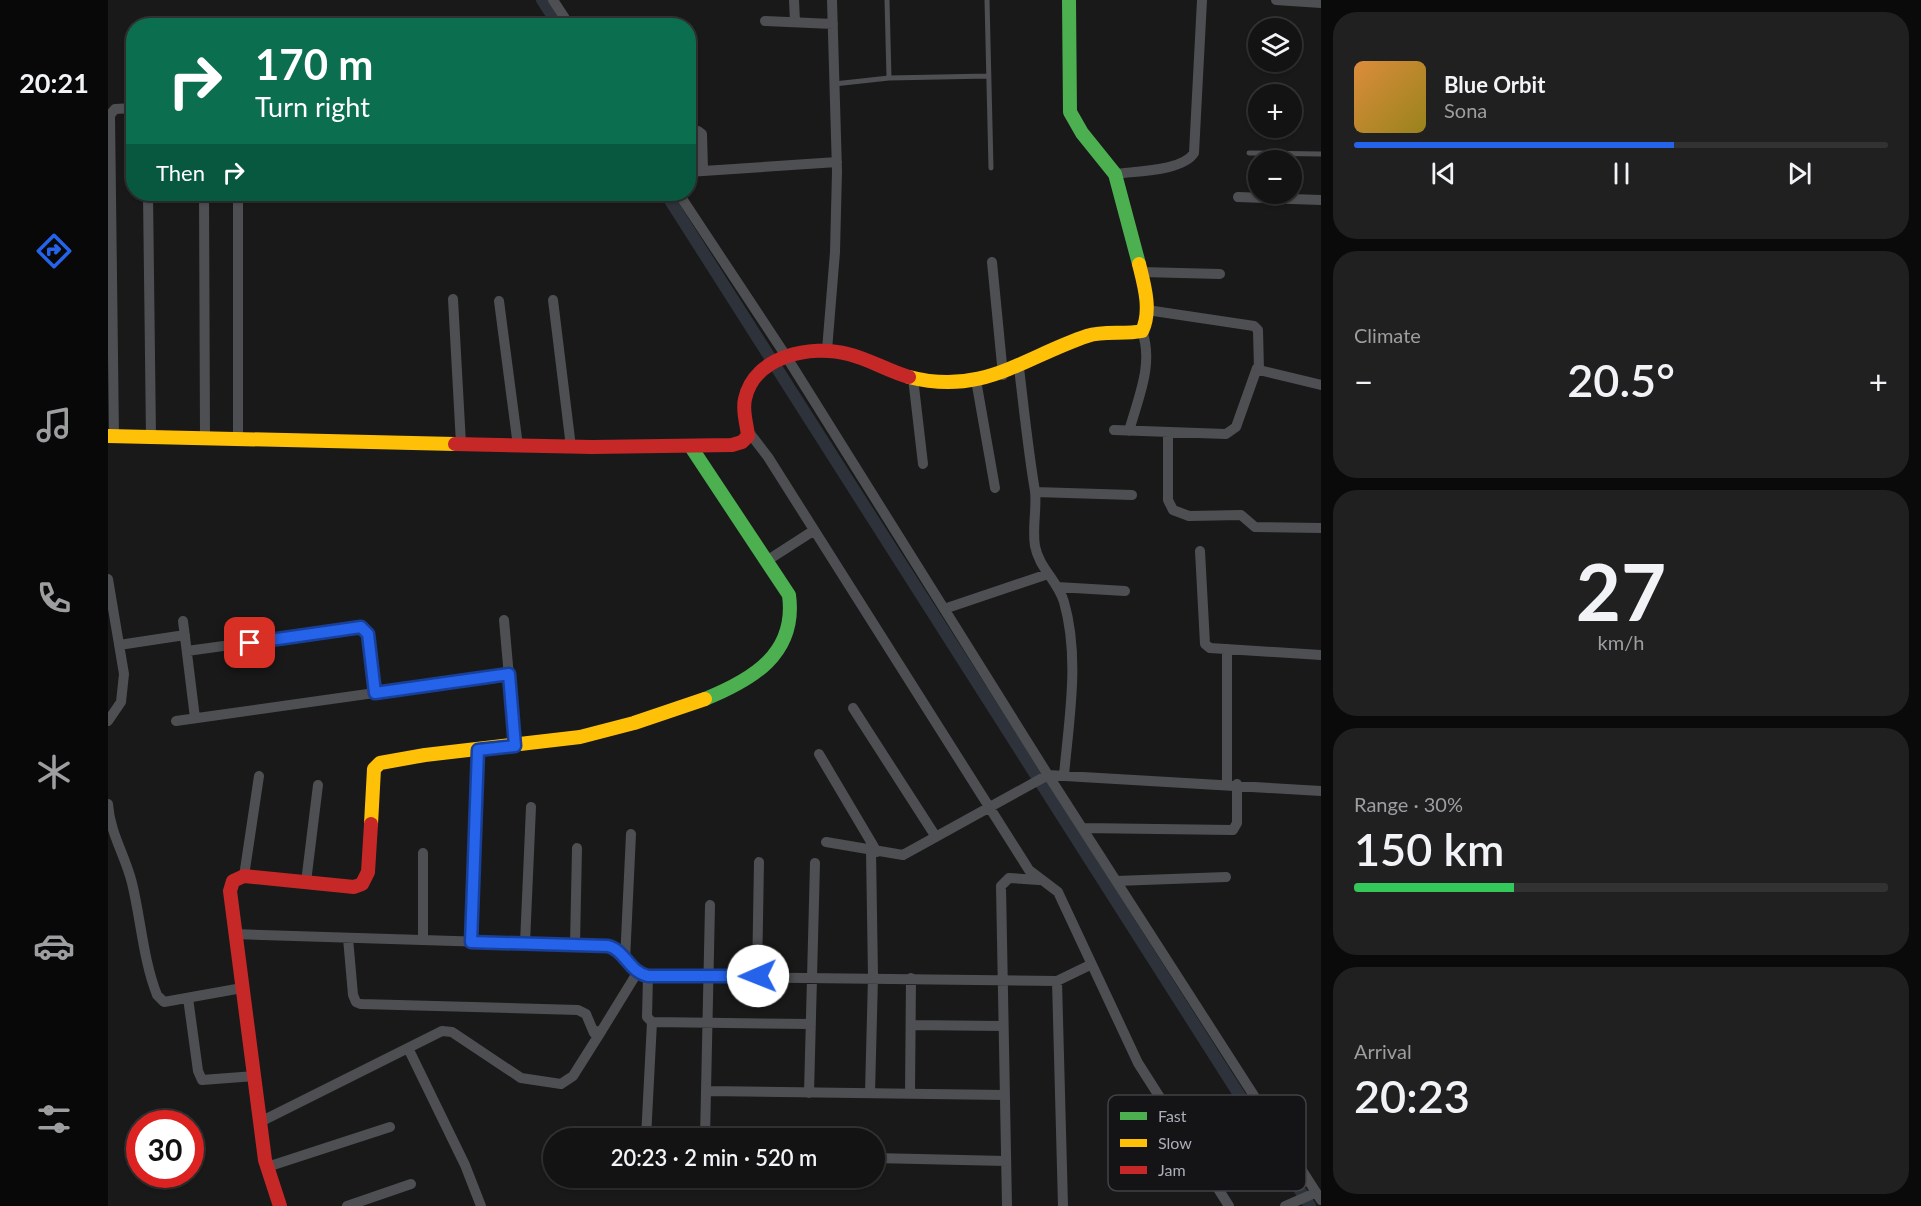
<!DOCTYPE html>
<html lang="en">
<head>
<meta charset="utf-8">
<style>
	body { margin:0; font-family:Lato,sans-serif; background:#202021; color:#f1f3f6; height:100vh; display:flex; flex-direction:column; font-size:22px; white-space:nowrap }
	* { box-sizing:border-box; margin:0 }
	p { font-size:20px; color:#9d9ea0 }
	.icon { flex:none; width:33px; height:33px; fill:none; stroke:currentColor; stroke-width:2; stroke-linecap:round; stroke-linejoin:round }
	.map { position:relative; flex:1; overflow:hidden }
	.panel { display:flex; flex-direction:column; gap:12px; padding:12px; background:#0a0a0a; width:600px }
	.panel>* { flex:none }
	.banner { position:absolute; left:18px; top:18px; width:570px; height:183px; border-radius:24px; box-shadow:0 2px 4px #0004,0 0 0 2px #323233; background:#0b6e4f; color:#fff; overflow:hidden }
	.buttons { position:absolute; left:1140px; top:18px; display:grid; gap:12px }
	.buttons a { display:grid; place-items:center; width:54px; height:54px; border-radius:50%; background:#131313; box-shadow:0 2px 4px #0004,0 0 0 2px #323233; font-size:30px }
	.speed { position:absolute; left:18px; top:1110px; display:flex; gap:12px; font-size:30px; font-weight:700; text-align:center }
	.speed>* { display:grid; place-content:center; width:78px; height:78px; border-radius:50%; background:#131313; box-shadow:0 2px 4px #0004,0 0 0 2px #323233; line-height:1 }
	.speed .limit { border:9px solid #d22; background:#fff; color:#111 }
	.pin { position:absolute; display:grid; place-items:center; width:51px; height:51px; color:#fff; margin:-26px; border-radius:12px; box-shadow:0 3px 9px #0006 }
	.me { position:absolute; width:66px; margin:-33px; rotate:269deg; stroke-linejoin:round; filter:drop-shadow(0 0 4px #0008) }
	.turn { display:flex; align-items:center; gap:21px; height:126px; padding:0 30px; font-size:27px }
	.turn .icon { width:78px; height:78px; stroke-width:2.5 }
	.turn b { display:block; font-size:42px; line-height:51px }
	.then { display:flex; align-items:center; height:57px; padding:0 30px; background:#0003; gap:12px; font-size:22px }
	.big { font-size:45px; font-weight:600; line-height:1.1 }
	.panel .widget { flex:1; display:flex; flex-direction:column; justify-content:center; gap:9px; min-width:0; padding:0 21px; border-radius:24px; background:#202021 }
	.panel .dial { align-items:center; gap:0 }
	.dial b { font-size:78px; line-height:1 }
	.song { display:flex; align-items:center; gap:18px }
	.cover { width:72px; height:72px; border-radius:9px; background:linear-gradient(135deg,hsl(30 70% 55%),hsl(50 70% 35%)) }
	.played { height:6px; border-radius:3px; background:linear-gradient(90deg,#2563eb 60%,#323233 60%) }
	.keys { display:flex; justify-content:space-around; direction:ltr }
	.heat { display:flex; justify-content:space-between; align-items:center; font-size:33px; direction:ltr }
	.charge { height:9px; border-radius:4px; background:linear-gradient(90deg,#34c759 30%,#323233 0) }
	.trip { position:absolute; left:435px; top:1128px; width:342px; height:60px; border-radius:30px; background:#131313; box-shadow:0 2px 4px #0004,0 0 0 2px #323233; font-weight:600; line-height:60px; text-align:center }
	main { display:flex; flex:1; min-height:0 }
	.tabs { display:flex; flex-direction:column; width:108px; justify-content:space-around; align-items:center; background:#080808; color:#9d9ea0 }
	.tabs .icon { width:42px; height:42px }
	.tabs .current { color:#2563eb }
	.tabs b { font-size:27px; color:#f1f3f6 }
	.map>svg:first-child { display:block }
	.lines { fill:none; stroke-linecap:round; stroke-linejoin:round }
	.canal { stroke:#2e323a; stroke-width:12 }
	.lane { stroke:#4e4f52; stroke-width:5 }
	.street { stroke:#4e4f52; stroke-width:10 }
	.fast { stroke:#4caf50; stroke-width:14 }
	.slow { stroke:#ffc107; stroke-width:14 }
	.jam { stroke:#c62828; stroke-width:14 }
	.route-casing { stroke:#184099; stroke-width:15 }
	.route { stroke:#2563eb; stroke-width:10 }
	.key { fill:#141315; stroke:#424246; stroke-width:1.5 }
	.key-label { font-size:16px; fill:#acaeb8 }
</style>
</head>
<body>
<main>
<nav class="tabs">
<b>20:21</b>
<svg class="icon current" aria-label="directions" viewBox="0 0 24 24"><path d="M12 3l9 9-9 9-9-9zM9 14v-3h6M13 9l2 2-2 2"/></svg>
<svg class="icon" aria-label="music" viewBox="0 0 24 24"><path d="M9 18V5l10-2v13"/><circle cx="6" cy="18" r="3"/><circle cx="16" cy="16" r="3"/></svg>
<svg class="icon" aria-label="phone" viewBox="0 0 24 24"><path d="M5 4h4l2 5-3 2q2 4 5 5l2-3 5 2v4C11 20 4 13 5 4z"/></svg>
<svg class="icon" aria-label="climate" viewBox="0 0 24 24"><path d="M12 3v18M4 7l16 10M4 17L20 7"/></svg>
<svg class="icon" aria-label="car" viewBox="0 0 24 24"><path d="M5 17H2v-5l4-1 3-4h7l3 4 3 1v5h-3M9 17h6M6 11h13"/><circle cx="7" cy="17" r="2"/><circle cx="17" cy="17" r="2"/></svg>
<svg class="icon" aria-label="filters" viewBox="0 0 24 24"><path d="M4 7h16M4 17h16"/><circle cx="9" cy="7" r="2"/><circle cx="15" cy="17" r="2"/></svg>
</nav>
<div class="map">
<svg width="1213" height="1206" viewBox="0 0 1213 1206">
	<rect width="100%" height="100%" fill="#191919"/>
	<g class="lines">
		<path class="canal" d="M434,0l17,26
			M558,194l644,1012"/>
		<path class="lane" d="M779,0l2,78
			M879,0l4,168
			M726,84l55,-6 100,-2
			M1141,153l72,1"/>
		<path class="street" d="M445,0l17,26
			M686,0l1,22
			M1168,0l45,3
			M657,21l68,3
			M580,131h10l4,3 1,36
			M580,172l149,-10
			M1007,174c21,-3 68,-3 79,-21l8,-153
			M40,194l3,243
			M96,194l1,243
			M130,194v244
			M571,194l107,162 262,419 273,425
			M1130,197l83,3
			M884,262l11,113
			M1033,272l79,2
			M345,299l8,145
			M445,300l18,147
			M391,301l19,145
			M1039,310l107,16 4,4 1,40 62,15
			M719,350l8,-98 2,-81 -5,-171
			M911,368c5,41 9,82 16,123 2,18 -3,37 0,55 4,22 23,35 29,56 16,56 5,117 0,173
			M805,378l10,86
			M868,380l19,108
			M1006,430l112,4 10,-7 21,-59
			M640,431l20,26 261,413 29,22 80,171 91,143
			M1021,431c9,-33 25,-67 13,-100
			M1060,433v67l5,10 16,6 52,-1 14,12 66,1
			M6,436l-4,-321 5,-6 19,-1
			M927,492l97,3
			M1092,551l5,93 5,4 111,7
			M660,560l45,-29
			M0,579l16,95 -3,28 -13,19
			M949,587l68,4
			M836,609l104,-35
			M396,620l11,125
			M75,621l12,97
			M11,645l66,-10
			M79,651l174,-24 7,7 7,59
			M745,708l83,129
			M68,721l333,-47
			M711,754l58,98
			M1119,784v-135
			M0,804c2,29 17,51 24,79 9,37 11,76 25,112l7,7 78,-14
			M974,828l151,2 4,-7v-39
			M718,842l77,13 145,-80 273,16
			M136,876l15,-100
			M1008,881l110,-4
			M198,882l12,-97
			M126,934l374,12c17,4 21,26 40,30l409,5 33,-16
			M240,938l5,57 3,7 5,2 217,6 8,4 8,19 8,-3 35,-57
			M315,940v-87
			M363,942l7,-192
			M417,943l6,-136
			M467,945l2,-97
			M517,960l6,-126
			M540,976l-1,41 5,5 159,2
			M649,976l2,-114
			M949,981l6,225
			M80,998l10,73 4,9 53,-4
			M803,1025l91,1
			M300,1048l57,117 16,41
			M598,1091l298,4
			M701,1093l6,-230
			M762,1093l3,-116 -2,-127
			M802,1094l1,-116
			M154,1121l180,-90 10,1 69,46 40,6 12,-8 29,-46
			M538,1138l6,-116
			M597,1138l5,-233
			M766,1158l132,3
			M159,1167l123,-40
			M239,1206l64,-22
			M899,1206l-6,-320 8,-8 30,2
			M1177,1206l30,-13"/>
		<path class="fast" d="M961,0l1,112 12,21 33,41 24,90
			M583,447l98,148c8,59 -37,85 -84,104"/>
		<path class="slow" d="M801,377c74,19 113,-19 178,-41 18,-6 36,-1 55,-5 10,-20 2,-47 -3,-67
			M0,436l347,8
			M263,824l3,-55 6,-6 45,-8 155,-18 54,-14 71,-24"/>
		<path class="jam" d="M347,444l137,3 140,-2 10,-3 6,-6c-1,-12 -6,-25 -3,-37 9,-43 66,-55 103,-45 21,5 40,17 61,23
			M172,1206l-15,-46 -35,-269 3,-10 11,-5 110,11 8,-3 6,-12 3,-48"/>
	</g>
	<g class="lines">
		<defs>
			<path id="route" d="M142,643l111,-16 7,7 7,59 134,-19 6,72 -37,4 -7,192 137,4c17,4 21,26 40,30h110"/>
		</defs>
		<use href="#route" class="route-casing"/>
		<use href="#route" class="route"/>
	</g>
	<rect x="1000" y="1095" width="198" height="96" rx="9" class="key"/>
	<rect x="1012" y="1112" width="27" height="8" fill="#4caf50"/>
	<rect x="1012" y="1139" width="27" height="8" fill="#ffc107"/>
	<rect x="1012" y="1166" width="27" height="8" fill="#c62828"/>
	<g class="key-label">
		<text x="1050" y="1122">Fast</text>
		<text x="1050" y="1149">Slow</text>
		<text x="1050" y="1176">Jam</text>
	</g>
</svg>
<div class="buttons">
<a><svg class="icon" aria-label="layers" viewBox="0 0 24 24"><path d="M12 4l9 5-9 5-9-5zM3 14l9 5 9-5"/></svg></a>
<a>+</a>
<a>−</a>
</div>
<div class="speed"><div class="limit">30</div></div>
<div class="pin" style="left:142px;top:643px;background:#d93025"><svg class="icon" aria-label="arrive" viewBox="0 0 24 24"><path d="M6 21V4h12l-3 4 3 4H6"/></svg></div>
<svg class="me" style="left:650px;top:976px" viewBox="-20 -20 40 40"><circle r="19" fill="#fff"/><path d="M0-13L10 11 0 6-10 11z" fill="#2563eb"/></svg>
<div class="trip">20:23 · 2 min · 520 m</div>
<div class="banner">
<div class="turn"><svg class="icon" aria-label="right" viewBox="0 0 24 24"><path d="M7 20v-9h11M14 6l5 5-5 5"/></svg><div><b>170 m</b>Turn right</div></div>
<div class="then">Then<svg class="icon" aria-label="right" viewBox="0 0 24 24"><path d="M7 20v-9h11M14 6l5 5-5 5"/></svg></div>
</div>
</div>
<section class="panel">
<div class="widget">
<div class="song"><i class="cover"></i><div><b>Blue Orbit</b><p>Sona</p></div></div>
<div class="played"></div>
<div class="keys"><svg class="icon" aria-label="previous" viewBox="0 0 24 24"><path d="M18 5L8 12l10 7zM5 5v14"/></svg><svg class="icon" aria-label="pause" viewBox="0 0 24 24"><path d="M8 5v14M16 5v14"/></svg><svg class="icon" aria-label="next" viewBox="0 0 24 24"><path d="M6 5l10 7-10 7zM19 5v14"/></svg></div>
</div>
<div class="widget"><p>Climate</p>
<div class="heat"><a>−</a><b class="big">20.5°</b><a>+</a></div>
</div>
<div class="widget dial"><b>27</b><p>km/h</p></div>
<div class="widget"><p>Range · 30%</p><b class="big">150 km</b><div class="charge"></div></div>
<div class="widget"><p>Arrival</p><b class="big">20:23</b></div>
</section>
</main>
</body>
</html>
